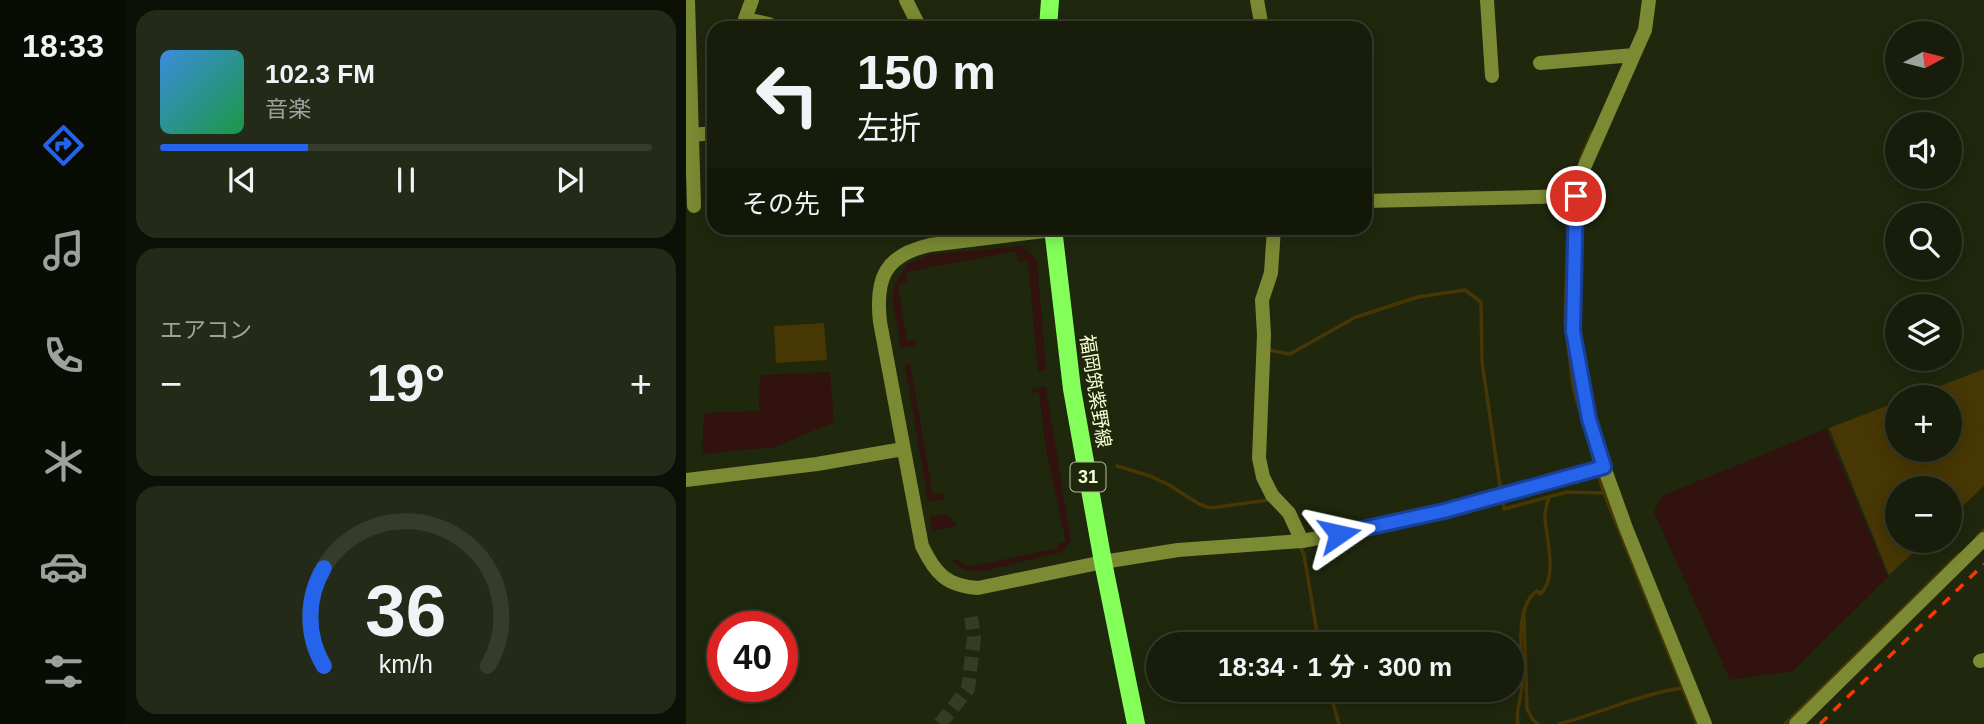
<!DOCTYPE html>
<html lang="ja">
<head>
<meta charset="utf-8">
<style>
	body { margin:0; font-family:Arial,"Noto Sans JP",sans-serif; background:#242a18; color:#f1f3f6; height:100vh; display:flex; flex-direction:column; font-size:26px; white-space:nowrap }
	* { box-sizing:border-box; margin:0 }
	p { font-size:23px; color:#9ea29c }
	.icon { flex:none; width:38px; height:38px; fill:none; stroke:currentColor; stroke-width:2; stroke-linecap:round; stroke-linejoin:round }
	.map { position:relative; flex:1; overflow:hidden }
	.sheet { display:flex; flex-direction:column; gap:10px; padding:10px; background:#0d1006; width:560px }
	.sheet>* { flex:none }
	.hud { position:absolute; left:21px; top:21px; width:665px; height:214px; border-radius:21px; box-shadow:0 4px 18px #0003,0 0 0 2px #363b2b; background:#171d0a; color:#f1f3f6; overflow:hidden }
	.needle { width:46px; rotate:83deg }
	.buttons { position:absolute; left:1199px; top:21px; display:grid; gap:14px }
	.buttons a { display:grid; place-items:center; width:77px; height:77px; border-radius:50%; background:#171d0a; box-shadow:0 4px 18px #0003,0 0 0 2px #363b2b; font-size:35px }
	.speed { position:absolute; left:21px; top:611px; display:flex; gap:14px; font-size:35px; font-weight:700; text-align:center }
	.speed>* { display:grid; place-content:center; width:91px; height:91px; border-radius:50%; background:#171d0a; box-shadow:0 4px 18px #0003,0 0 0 2px #363b2b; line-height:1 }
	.speed .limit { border:10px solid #d22; background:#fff; color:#111 }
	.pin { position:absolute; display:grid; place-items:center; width:60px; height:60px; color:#fff; margin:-30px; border:4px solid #fff; border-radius:50%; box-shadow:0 2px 7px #0007 }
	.me { position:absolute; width:77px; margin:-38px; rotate:79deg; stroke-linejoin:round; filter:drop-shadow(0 0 5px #0008) }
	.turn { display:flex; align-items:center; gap:24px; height:147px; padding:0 35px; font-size:32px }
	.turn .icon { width:91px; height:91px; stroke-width:2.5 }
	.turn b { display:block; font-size:49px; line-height:60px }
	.then { display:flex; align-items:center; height:66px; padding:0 35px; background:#0003; gap:14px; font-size:26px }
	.big { font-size:52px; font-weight:700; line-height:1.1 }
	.sheet .tile { flex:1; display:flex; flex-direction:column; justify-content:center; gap:10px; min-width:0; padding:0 24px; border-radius:21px; background:#242a18 }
	.sheet .dial { align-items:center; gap:0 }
	.dial svg { height:182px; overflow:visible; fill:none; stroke:#363b2b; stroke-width:7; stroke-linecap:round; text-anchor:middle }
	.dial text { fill:#f1f3f6; stroke:none }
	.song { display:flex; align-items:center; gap:21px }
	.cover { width:84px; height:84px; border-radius:10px; background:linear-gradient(135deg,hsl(210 70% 55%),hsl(140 70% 35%)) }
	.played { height:7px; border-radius:4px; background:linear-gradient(90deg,#2563eb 30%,#363b2b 30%) }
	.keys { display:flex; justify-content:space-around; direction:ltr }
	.heat { display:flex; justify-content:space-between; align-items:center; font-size:38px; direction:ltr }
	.trip { position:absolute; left:460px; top:632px; width:378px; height:70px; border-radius:35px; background:#171d0a; box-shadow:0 4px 18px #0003,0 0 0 2px #363b2b; font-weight:700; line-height:70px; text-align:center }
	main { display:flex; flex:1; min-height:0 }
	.tabs { display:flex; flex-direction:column; width:126px; justify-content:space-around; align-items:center; background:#090c04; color:#9ea29c }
	.tabs .icon { width:49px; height:49px }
	.tabs .selected { color:#2563eb }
	.tabs b { font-size:32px; color:#f1f3f6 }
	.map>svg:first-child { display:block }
	.green { fill:#31120f }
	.water { fill:#473705 }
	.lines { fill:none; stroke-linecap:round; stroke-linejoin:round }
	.stream { stroke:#473705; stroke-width:3.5 }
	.minor-tunnel { stroke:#343d21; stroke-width:14; stroke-dasharray:14 7; stroke-linecap:butt }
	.minor { stroke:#7c8a33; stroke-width:14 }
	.tertiary { stroke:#7c8a33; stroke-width:14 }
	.primary { stroke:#84ff59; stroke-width:18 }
	.rail { stroke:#fd3700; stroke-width:3.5; stroke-dasharray:10 9; stroke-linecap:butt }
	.route-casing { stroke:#184099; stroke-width:18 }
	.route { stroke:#2563eb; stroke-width:12 }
	.labels { text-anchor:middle; stroke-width:7; stroke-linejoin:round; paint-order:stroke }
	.shield { fill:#1f270d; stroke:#b5be97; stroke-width:2 }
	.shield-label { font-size:18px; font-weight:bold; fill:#f5ffd2 }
	.street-label { font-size:19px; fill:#f5ffd2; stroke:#1f270d }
</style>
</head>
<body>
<main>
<nav class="tabs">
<b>18:33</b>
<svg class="icon selected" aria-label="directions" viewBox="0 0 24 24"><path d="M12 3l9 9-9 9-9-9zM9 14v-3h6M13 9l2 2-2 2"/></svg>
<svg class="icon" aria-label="music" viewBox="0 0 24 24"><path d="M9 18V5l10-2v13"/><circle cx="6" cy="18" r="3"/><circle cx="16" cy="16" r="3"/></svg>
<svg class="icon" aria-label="phone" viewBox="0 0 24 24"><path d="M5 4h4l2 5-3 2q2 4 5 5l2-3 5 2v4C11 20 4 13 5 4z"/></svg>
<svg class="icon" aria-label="climate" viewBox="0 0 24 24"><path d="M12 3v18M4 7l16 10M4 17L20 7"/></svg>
<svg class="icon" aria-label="car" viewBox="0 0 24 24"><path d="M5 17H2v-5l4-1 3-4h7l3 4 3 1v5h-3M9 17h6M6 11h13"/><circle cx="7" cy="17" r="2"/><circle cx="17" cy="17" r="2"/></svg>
<svg class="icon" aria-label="filters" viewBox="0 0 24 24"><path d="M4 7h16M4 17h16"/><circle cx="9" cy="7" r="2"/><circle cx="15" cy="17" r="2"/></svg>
</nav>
<section class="sheet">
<div class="tile">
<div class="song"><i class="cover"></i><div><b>102.3 FM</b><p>音楽</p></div></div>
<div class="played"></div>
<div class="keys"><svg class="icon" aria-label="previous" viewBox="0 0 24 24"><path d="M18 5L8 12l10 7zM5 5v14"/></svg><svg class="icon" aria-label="pause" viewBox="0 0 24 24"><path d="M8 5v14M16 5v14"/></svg><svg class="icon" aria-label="next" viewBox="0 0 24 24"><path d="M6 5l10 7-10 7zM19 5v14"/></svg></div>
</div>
<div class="tile"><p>エアコン</p>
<div class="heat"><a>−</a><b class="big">19°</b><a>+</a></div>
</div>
<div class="tile dial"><svg viewBox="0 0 100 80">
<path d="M14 69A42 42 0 1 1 86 69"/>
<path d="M14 69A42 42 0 0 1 14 26" stroke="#2563eb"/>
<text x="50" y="56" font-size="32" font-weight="700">36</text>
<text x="50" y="72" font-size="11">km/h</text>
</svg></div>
</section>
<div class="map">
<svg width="1298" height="724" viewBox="0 0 1298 724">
	<rect width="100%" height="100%" fill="#1f270d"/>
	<path class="green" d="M336,246l15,14 9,110 -8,1 -10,-110 -9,1 -3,-11 -110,21 1,10 -9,3 9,56 8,-1 1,6 -15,2 -9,-52 2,-10 13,-22 21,-9z
		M224,363l23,132 11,-2 1,7 -17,1 -23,-136z
		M144,372l4,50 -59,25 -73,7 2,-41 55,-2 1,-36z
		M357,386l3,2 25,153 -9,11 -73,18c-15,2 -27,2 -37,-9l5,-2 12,8 89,-19v-5l8,-1 -20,-93 -7,-57 -8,1v-4z
		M1140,429l62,148 -95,94 -63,9 -76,-168 8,-16z
		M260,514l11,12 -25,5 -2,-14z"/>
	<path class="water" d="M138,323l3,37 -51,3 -2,-37z
		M1298,369v117l-34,32v-30h-53v53h29l-37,34 -60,-147 68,-26v48h53v-53h-39z"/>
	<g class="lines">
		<path class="stream" d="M894,160l12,-28
			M20,208l8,-2
			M882,224l-3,97 8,66 21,74
			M583,350l21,4 66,-37 62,-20 47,-7 16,12 1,60 18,124
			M431,466l33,10 19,9 30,19 11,4 59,-8
			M913,477l5,16
			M817,503l1,6 63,-17 37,1 93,231
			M1291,537l7,-7
			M614,546l4,9 15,89
			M838,615l3,94 6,11 5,4
			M643,690l10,34
			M832,724c-3,-14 3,-24 4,-38 1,-25 -9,-79 15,-95l3,3c18,-15 7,-53 5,-75 -1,-7 2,-15 4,-22
			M873,724c42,-11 81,-30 123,-36
			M1099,724l174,-170"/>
		<path class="minor-tunnel" d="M254,724l28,-35 6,-52 -3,-20"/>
		<path class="minor" d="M2,0l6,206
			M66,0l-7,19 24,5
			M220,0l12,24 -5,4
			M571,0l5,28
			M801,0l5,76
			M963,0l-4,30 -62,140 -8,26 -2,135 16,88 15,48 22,61 79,196
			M854,63l94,-8
			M5,135l23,-2
			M588,228l-3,45 -9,27 2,35 -5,123 4,19 9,18 17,18 13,28
			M1294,661l4,-1
			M1110,724l188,-185"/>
		<path class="tertiary" d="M679,201l210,-5
			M383,228l-139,17c-45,10 -55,33 -50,77l42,224c13,27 24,40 56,42l125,-26 75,-12 124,-9 55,-10 87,-20 160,-44
			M0,480l131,-16 86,-15"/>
		<path class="primary" d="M362,28l2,-28
			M367,228l19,161 31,173 33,162"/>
		<path class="rail" d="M1134,724l164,-160"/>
	</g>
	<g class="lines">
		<defs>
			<path id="route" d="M653,534l105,-23 160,-44 -15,-48 -16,-88 3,-135"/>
		</defs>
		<use href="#route" class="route-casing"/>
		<use href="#route" class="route"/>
	</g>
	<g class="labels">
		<rect class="shield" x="384.5" y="462.5" width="35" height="29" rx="5"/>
		<g class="shield-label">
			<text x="402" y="483">31</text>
		</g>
		<g class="street-label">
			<text transform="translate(410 391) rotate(81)" y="7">福岡筑紫野線</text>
		</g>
	</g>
</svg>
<div class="buttons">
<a><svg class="needle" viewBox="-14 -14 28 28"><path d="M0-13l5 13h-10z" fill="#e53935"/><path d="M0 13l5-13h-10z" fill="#9ea29c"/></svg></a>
<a><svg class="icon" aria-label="sound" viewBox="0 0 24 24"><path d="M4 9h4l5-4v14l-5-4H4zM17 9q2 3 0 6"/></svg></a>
<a><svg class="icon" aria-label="search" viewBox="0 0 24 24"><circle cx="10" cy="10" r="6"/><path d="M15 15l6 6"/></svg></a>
<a><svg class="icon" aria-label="layers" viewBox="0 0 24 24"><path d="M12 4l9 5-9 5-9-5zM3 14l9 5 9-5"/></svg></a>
<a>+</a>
<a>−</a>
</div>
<div class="speed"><div class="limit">40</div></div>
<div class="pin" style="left:890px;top:196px;background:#d93025"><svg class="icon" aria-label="arrive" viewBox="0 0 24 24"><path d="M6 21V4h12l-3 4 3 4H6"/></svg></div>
<svg class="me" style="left:653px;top:534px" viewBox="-20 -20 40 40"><path d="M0-17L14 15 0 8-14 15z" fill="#2563eb" stroke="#fff" stroke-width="4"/></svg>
<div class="trip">18:34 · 1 分 · 300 m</div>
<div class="hud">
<div class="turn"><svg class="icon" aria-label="left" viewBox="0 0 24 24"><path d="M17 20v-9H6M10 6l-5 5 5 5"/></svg><div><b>150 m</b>左折</div></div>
<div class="then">その先<svg class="icon" aria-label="arrive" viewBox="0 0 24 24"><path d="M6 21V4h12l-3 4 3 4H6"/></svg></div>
</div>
</div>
</main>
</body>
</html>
